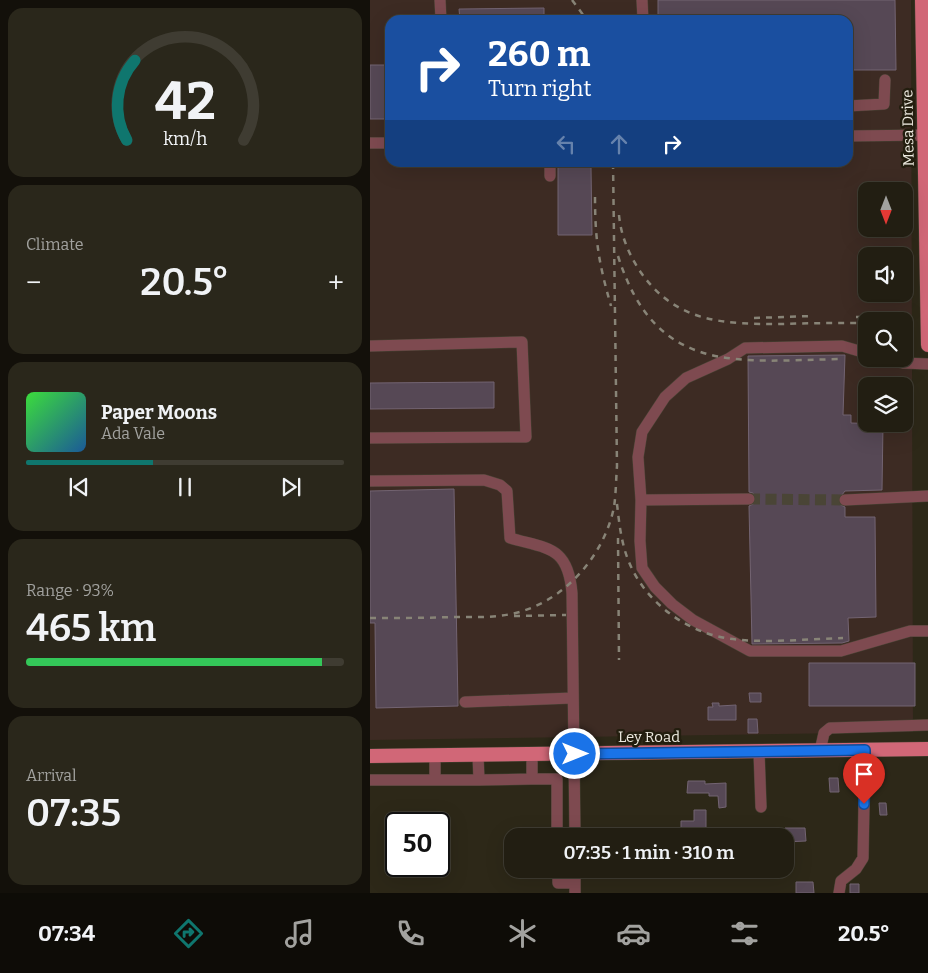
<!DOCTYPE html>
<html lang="en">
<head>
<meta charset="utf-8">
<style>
	body { margin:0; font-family:Bitter,serif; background:#2a271b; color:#f1f3f6; height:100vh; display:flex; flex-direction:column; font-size:19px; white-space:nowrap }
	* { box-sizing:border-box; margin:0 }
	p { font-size:16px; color:#a2a29f }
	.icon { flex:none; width:28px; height:28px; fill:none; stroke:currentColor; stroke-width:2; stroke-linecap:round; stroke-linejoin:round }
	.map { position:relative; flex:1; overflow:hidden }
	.side { display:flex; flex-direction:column; gap:8px; padding:8px; background:#13100a; width:370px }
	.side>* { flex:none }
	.banner { position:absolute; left:15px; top:15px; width:468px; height:152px; border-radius:15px; box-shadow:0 5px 20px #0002,0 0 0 1px #3f3c32; background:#1a4fa0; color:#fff; overflow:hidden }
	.needle { width:32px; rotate:180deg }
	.tools { position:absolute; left:488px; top:182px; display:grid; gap:10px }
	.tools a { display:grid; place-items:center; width:55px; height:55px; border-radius:10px; background:#221e12; box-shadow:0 5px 20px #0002,0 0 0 1px #3f3c32; font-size:25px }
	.speed { position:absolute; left:15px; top:812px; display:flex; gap:10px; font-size:25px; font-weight:700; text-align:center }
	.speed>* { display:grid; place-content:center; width:65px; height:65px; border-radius:50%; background:#221e12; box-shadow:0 5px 20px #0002,0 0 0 1px #3f3c32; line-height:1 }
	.speed .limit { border:2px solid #111; border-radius:8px; background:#fff; color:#111 }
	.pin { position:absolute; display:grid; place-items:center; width:42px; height:42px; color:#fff; margin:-51px -21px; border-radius:50% 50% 50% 0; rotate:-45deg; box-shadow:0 0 5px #0007 }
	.pin .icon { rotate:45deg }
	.me { position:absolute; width:55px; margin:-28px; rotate:90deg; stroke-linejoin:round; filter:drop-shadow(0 0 4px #0008) }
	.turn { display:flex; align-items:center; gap:18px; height:105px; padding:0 20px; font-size:22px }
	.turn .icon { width:65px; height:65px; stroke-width:2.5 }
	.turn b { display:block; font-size:35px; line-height:42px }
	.lanes { display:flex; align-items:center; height:48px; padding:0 20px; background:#0003; justify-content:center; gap:25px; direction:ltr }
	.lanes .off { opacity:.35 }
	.big { font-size:38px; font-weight:600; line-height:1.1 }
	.side .tile { flex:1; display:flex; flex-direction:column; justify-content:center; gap:8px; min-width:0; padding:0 18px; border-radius:15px; background:#2a271b }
	.side .dial { align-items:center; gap:0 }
	.dial svg { height:130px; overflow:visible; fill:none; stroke:#3f3c32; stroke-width:7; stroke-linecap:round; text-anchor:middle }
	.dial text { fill:#f1f3f6; stroke:none }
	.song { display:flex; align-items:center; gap:15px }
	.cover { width:60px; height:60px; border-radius:8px; background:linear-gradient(135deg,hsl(120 70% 55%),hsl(210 70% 35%)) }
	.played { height:5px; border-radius:2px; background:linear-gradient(90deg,#0f766e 40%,#3f3c32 40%) }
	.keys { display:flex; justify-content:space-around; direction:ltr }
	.heat { display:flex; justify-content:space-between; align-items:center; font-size:28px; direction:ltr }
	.charge { height:8px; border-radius:4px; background:linear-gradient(90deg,#34c759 93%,#3f3c32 0) }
	.trip { position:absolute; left:134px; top:828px; width:290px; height:50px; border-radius:15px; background:#221e12; box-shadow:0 5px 20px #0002,0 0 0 1px #3f3c32; font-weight:600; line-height:50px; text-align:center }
	.menu { display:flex; height:80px; justify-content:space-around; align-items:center; background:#0e0c07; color:#a2a29f }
	.menu .icon { width:35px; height:35px }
	.menu .on { color:#0f766e }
	.menu b { font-size:22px; color:#f1f3f6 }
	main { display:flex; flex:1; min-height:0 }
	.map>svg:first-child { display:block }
	.industrial { fill:#3d2b23; fill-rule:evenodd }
	.building { fill:#564855; stroke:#736472 }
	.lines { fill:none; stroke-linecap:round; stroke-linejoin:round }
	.minor-tunnel { stroke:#4a4536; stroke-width:11; stroke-dasharray:11 5.5; stroke-linecap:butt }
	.minor-casing { stroke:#484334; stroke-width:12 }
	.major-casing { stroke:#484334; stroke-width:15 }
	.minor { stroke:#7e4a50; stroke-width:11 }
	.major { stroke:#d16777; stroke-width:14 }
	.rail { stroke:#888477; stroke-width:2.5; stroke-dasharray:6 6; stroke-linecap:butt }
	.route-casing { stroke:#114b97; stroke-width:12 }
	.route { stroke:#1a73e8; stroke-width:9 }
	.labels { text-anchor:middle; stroke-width:5; stroke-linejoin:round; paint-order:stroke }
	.street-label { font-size:15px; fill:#edeae0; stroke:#231e0f }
</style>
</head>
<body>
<main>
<section class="side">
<div class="tile dial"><svg viewBox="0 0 100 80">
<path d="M14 69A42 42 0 1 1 86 69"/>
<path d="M14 69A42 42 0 0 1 19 20" stroke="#0f766e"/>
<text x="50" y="56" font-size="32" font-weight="700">42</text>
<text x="50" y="72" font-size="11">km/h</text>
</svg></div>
<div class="tile"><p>Climate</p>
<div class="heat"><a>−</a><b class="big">20.5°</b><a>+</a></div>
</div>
<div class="tile">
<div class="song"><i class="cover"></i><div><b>Paper Moons</b><p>Ada Vale</p></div></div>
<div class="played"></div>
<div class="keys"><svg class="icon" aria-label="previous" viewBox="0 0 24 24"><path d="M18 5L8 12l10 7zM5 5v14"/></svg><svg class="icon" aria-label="pause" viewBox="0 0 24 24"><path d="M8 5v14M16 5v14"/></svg><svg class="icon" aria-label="next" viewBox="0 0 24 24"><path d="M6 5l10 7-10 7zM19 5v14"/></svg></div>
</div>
<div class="tile"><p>Range · 93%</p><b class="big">465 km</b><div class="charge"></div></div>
<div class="tile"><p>Arrival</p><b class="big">07:35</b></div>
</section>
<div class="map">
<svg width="558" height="893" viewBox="0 0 558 893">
	<rect width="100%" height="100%" fill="#2d2818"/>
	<path class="industrial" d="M0,0h541l2,732 -543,8zM20,20h458v142h-458zM496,191h38v38h-38zM496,256h38v38h-38zM496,321h38v38h-38zM496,386h38v38h-38z"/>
	<path class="building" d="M288,0h237l1,70h-48v-50h-190z
		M174,8v12h-84l-1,-11z
		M0,65h20v54h-20z
		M188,167h33l1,68h-34z
		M475,355l-2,60h8v8l32,1 -1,66 -37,1 -7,9 1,4 6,3v10h30l1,100 -28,1 1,23 -7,2 -90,1 -3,-138 6,-3 1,-5 -3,-5 -4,-1 -1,-136z
		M124,382v26l-124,1v-26z
		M84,489l4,217 -82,2 -1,-85h-5v-132z
		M439,663h106v43h-106z
		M379,693h12v9h-11z
		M342,703h7v3l17,-1v15h-28v-13h5z
		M378,719h9l1,14h-10z
		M459,778h9l1,14h-9z
		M318,781h17v3l21,-1v24l-7,1 -1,-12h-9v-3h-22z
		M509,803h7l1,12h-7z
		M324,810h12v26h-25v-15h13z
		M415,828h20l1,13 -21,1z
		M426,882h17l1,11h-18z
		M480,884h9v9h-9z"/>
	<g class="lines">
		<path class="minor-tunnel" d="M379,499l96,1"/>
		<defs>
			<path id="minor" d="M70,0l1,20
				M272,0l1,20
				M478,106l36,-2 1,-24
				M478,136l80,-1
				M0,143h20
				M180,176v-14
				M0,346l152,-4 4,95 -156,1
				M496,353l-24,-7 -97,2 -17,11 -42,19 -21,19 -23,35 -4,25 3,43 -1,41 2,27 13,19 17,17 21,16 57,31h91l69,-20h18
				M517,359l16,4 25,1
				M0,481l114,-1 16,5 7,6 3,47c38,11 58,8 62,55l3,243
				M271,500l108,-1
				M475,500l83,-4
				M95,702l107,-4
				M450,751l4,-18 6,-5 98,-3
				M389,752l2,55
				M108,755l1,25 53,-1v-25
				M65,756v24
				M162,779h25v57
				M0,780h109
				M188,869v14h17
				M205,869v24
				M469,893l2,-12 15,-12 7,-11 2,-107"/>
			<path id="major" d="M552,0l6,345
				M0,756l558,-7"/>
		</defs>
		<use href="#minor" class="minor-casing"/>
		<use href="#major" class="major-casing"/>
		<use href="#minor" class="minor"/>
		<use href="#major" class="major"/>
		<path class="rail" d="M202,0l15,20
			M225,197c0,44 4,67 16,109
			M249,215c2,22 11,42 23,59 36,50 85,50 140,50 28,-1 56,-1 84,-1
			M248,256c38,120 119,105 223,103
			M486,317h30
			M384,318l59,-2
			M247,504c2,18 4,36 10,53 15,42 55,73 98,81 38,6 80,1 118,0
			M248,538l1,122
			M144,616l52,-1
			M0,618c28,0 56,0 84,-1 19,0 38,1 57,-3 51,-10 93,-57 103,-107 2,-13 2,-28 3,-41l-4,-304"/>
	</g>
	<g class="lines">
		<defs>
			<path id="route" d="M205,754l290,-4 -1,54"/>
		</defs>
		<use href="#route" class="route-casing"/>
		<use href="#route" class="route"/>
	</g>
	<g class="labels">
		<g class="street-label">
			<text transform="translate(538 128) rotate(-91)" y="5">Mesa Drive</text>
			<text x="279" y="742">Ley Road</text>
		</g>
	</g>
</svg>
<div class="tools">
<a><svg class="needle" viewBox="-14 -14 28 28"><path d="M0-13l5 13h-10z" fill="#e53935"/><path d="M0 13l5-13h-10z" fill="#a2a29f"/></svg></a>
<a><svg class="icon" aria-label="sound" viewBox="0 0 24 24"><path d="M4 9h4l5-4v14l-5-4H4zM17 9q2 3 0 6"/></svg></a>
<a><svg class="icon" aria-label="search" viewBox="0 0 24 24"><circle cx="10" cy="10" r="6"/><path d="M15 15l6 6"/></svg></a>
<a><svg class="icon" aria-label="layers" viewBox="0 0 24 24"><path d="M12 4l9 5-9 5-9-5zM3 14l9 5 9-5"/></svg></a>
</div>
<div class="speed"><div class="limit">50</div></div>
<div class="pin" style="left:494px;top:804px;background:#d93025"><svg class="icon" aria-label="arrive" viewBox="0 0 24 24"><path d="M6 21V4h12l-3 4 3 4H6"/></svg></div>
<svg class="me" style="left:205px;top:754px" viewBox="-20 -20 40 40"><circle r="17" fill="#1a73e8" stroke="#fff" stroke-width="3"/><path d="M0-11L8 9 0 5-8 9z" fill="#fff"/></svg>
<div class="trip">07:35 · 1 min · 310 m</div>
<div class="banner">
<div class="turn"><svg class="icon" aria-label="right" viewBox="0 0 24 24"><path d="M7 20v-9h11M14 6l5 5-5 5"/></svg><div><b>260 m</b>Turn right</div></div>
<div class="lanes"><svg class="icon off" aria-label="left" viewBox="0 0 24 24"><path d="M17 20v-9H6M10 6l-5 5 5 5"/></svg><svg class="icon off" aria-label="ahead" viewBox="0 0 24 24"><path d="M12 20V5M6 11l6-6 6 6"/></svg><svg class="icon" aria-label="right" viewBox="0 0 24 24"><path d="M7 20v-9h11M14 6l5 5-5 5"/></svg></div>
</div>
</div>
</main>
<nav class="menu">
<b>07:34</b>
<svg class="icon on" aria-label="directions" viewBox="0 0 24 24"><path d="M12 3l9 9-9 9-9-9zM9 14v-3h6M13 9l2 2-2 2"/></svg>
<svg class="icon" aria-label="music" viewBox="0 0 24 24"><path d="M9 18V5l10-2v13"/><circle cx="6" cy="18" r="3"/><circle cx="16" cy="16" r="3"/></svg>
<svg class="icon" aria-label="phone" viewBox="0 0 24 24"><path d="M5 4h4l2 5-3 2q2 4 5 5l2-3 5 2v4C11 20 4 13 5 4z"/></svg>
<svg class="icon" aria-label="climate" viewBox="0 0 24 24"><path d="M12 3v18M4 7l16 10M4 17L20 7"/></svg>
<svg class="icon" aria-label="car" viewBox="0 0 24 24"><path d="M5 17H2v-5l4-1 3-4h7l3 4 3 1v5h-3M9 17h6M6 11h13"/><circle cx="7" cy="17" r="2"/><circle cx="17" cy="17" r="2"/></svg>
<svg class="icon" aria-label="filters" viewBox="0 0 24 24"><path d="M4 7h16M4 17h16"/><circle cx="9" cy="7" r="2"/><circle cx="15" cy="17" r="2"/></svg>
<b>20.5°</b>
</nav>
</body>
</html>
